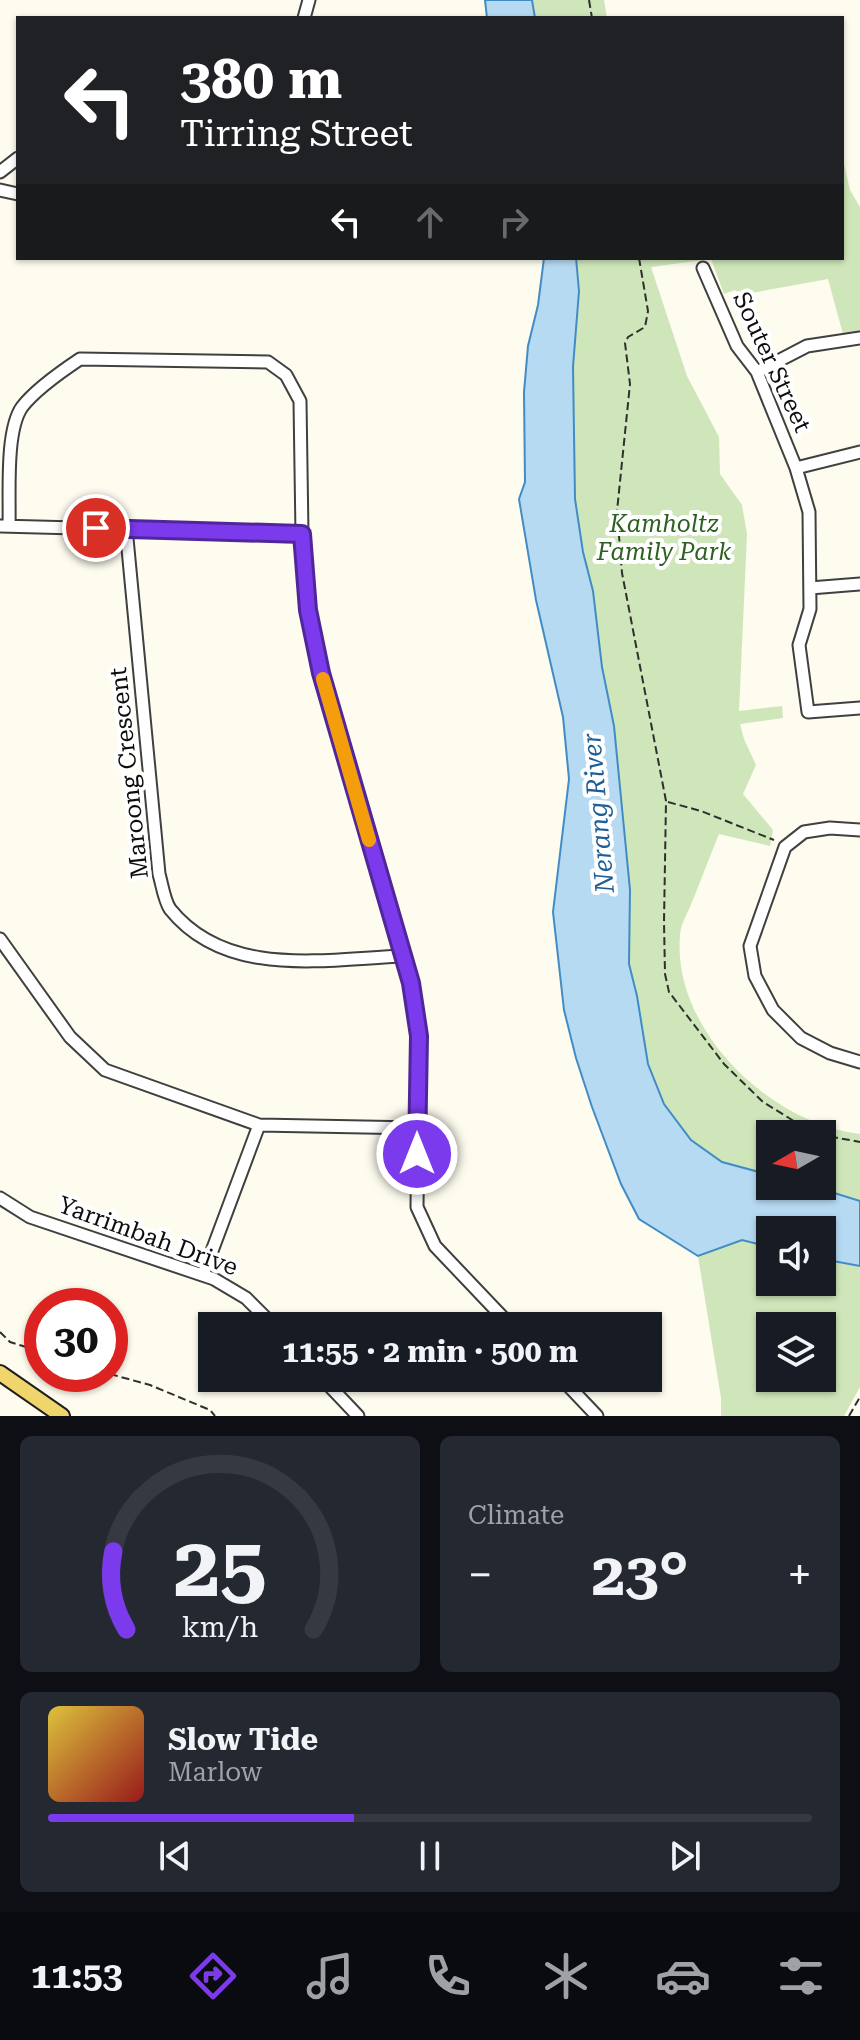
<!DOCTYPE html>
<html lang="en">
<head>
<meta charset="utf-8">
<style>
	body { margin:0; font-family:"Roboto Serif",serif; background:#242831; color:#f1f3f6; height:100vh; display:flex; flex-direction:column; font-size:30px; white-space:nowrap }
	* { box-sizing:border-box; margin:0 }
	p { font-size:26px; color:#9ea1a6 }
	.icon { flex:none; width:44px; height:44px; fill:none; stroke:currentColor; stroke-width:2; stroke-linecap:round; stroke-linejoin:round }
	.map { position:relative; height:1416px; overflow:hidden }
	.drawer { display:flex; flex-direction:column; gap:20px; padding:20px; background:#0d0f14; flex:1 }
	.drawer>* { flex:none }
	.hud { position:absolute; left:16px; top:16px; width:828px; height:244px; border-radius:0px; box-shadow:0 2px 6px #0004; background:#202124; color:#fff; overflow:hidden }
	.needle { width:52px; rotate:261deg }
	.controls { position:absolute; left:756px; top:1120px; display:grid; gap:16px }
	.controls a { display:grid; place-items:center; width:80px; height:80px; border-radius:0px; background:#171b24; box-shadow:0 2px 6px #0004; font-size:40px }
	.speed { position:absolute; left:24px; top:1288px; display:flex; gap:16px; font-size:40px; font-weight:700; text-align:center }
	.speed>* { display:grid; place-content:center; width:104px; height:104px; border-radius:50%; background:#171b24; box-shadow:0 2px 6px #0004; line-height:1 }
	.speed .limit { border:12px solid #d22; background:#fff; color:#111 }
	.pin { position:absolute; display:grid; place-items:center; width:68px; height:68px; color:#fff; margin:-34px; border:4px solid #fff; border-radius:50%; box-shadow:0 2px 8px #0007 }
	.me { position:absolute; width:88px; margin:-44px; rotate:0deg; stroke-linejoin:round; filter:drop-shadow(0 0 6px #0008) }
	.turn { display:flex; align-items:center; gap:28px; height:168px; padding:0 32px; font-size:36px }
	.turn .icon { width:104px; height:104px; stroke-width:2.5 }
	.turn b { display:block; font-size:56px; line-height:68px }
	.lanes { display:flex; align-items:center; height:76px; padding:0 32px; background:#0003; justify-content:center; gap:40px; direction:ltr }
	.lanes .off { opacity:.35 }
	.big { font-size:60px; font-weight:700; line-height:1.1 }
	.drawer .card { flex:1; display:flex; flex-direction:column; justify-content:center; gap:12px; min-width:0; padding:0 28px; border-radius:12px; background:#242831 }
	.drawer .dial { align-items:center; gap:0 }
	.dial svg { height:208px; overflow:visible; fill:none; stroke:#363941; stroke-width:7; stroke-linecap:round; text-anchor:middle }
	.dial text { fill:#f1f3f6; stroke:none }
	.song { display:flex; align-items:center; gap:24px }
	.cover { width:96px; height:96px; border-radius:12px; background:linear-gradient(135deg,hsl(50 70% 55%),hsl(0 70% 35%)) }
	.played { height:8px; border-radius:4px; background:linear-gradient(90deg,#7c3aed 40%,#363941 40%) }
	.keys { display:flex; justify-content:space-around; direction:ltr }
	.heat { display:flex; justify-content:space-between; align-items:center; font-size:44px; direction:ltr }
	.drawer .tiles { flex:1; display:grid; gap:20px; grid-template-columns:1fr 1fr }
	.card:last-child { grid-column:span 2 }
	.trip { position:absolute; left:198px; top:1312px; width:464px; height:80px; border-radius:0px; background:#171b24; box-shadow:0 2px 6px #0004; font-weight:700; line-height:80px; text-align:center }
	.menu { display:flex; height:128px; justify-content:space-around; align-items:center; background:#090b0e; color:#9ea1a6 }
	.menu .icon { width:56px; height:56px }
	.menu .on { color:#7c3aed }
	.menu b { font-size:36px; color:#f1f3f6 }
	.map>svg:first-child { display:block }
	.green { fill:#cfe6ba; fill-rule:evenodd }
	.water { fill:#b6daf2; stroke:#428cc5; stroke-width:2 }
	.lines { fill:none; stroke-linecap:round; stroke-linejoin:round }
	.minor-casing { stroke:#404040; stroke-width:15 }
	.major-casing { stroke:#1e1e1e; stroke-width:18 }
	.path { stroke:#2f2f2f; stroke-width:2; stroke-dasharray:8 4; stroke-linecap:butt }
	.minor { stroke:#fff; stroke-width:11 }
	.major { stroke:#f0d56d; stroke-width:14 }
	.route-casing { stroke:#51269a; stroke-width:20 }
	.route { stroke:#7c3aed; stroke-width:14 }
	.slow { stroke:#f59e0b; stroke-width:14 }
	.labels { text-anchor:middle; stroke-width:8; stroke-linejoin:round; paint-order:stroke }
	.street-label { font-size:24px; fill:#0d0d0d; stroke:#fff }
	.park-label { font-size:24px; font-style:italic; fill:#2c6122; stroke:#fff }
	.water-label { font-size:26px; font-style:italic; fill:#1e5e97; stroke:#fff }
</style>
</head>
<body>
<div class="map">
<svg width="860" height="1416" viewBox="0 0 860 1416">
	<rect width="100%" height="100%" fill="#fefbef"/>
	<path class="green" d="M532,0h72l3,18h-72z
		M842,155l8,35 10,17v125l-17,2 -15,-55 -88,16 -5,-5 -11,4 -13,-35 -60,8 36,109 32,61 1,37 22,31 5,29 -8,177 43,-5 1,12 -43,6 4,15 12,26 -13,29 30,36 -3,16 -51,-12c-10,24 -19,49 -29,73 -4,9 -10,19 -10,29 -8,94 91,188 180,198v67l-48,-15h10v-52h-52v41l-48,-13 -31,-22 -27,-36 -16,-40 -11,-68 -8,-32 1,-74 -16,-164 -12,-59 -9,-76 -10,-39 -8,-53 -2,-132 6,-76 -3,-33h266z
		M742,1240l28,7v35h52v-23l38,7v121l-16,29h-123v-18l-23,-142zM770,1326h52v52h-52z"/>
	<path class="water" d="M485,0h47l3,18h-48z
		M544,258h32l3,33 -6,76 2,132 8,53 10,39 9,76 12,59 16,164 -1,74 8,32 11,68 16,40 27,36 31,22 48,13v11h42l48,15v65l-38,-7v-29h-52v17l-28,-7 -44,16 -59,-37 -18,-35 -29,-77 -16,-49 -12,-48 -11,-98 16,-133 -6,-62 -27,-117 -17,-101 6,-17 -1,-90 4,-46 10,-41z"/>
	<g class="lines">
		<defs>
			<path id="minor" d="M304,18l5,-18
				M0,172l18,-14
				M0,190l18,4
				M703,268l34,78 20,26 39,96 13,44 1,97 -11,36 9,67 52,-4
				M757,372l50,-26 53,-8
				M796,468l64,-16
				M0,526l302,8
				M9,526c1,-30 -4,-95 13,-119 13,-17 40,-36 58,-48l188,3 18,13 14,26 2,133 6,76 13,63 90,310 8,53 -2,171 18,39 76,80
				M126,528l33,346c3,10 5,26 11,35 56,70 155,50 233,47
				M810,588l50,-4
				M860,830l-30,-2 -26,4 -19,15 -35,99 5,30 18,34 28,28 29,15 30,9
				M0,939l70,98 35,33 154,55 157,3
				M0,1198l30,19 184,62 32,19 28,28
				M203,1275l56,-150
				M322,1378l36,38
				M561,1378l36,38"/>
			<path id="major" d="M0,1373l62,43"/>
		</defs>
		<use href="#minor" class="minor-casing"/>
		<use href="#major" class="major-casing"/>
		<path class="path" d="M589,0l3,18
			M639,258l9,53 -3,16 -17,10 -3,6 5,41 -13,127 5,62 44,228 -2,121 1,52 4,18 55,72 39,38 34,21 36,14 27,5
			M668,802l33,9 73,29
			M0,1332l10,10 32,10
			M110,1374l40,11 60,25 5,6
			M849,1416l11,-19"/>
		<use href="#minor" class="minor"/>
		<use href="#major" class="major"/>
	</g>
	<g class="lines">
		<defs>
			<path id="route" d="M96,528l206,6 6,76 13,63 90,310 8,53 -2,118"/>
		</defs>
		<use href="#route" class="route-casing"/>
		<use href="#route" class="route"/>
		<path class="slow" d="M323,679l46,161"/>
	</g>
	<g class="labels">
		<g class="street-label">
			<text transform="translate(772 362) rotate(65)" y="8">Souter Street</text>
			<text transform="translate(129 773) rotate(-96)" y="8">Maroong Crescent</text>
			<text transform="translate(148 1236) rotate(20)" y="8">Yarrimbah Drive</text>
		</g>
		<g class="park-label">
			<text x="664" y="532">Kamholtz<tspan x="664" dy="28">Family Park</tspan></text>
		</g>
		<g class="water-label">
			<text transform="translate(598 813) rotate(-95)" y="9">Nerang River</text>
		</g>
	</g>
</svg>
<div class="controls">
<a><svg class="needle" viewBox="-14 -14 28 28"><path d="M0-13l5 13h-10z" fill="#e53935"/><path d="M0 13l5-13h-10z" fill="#9ea1a6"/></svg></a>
<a><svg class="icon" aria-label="sound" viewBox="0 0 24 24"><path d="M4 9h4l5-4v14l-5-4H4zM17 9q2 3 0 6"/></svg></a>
<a><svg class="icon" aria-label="layers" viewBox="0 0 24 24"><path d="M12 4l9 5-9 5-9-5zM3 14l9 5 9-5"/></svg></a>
</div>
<div class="speed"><div class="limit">30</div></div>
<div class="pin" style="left:96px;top:528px;background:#d93025"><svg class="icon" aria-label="arrive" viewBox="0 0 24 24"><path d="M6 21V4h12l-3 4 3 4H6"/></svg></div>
<svg class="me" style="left:417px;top:1154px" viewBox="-20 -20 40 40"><circle r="17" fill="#7c3aed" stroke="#fff" stroke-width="3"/><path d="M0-11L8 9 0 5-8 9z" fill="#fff"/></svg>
<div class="trip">11:55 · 2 min · 500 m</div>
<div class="hud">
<div class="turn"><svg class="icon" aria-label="left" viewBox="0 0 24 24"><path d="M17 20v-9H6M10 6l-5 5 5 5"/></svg><div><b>380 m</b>Tirring Street</div></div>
<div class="lanes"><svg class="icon" aria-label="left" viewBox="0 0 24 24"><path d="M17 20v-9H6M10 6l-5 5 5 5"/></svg><svg class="icon off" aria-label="ahead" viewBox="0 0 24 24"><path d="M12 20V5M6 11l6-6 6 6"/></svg><svg class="icon off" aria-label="right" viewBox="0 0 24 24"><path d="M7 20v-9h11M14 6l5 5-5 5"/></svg></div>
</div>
</div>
<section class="drawer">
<div class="tiles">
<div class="card dial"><svg viewBox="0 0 100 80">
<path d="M14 69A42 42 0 1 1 86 69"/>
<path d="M14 69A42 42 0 0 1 9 39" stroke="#7c3aed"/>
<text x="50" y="56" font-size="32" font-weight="700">25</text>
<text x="50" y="72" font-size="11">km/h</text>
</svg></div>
<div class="card"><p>Climate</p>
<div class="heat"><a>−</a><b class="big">23°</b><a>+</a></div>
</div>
<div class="card">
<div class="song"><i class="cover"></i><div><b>Slow Tide</b><p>Marlow</p></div></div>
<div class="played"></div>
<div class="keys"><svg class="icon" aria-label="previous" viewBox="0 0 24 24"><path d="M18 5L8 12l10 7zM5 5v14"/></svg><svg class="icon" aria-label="pause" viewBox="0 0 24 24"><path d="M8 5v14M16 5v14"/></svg><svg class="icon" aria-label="next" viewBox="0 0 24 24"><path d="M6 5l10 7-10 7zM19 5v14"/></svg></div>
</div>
</div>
</section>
<nav class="menu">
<b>11:53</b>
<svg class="icon on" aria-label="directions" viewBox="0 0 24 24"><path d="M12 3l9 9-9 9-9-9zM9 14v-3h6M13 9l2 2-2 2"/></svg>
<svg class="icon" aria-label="music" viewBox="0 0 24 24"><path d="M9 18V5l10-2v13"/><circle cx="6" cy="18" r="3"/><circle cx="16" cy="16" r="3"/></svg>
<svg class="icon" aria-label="phone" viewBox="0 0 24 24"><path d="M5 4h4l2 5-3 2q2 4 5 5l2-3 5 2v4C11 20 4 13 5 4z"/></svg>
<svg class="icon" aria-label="climate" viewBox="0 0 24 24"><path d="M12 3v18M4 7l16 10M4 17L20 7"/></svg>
<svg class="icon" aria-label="car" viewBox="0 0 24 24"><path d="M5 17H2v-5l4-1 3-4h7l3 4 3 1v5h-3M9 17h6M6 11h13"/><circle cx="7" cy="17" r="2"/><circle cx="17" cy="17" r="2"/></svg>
<svg class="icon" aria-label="filters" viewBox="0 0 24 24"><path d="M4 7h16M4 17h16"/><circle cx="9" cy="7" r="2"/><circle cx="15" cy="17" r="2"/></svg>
</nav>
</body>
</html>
